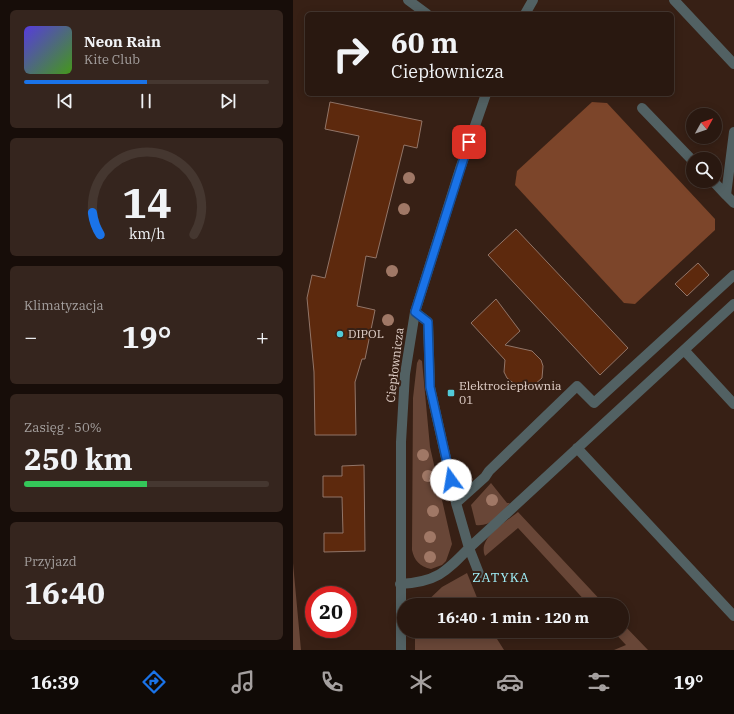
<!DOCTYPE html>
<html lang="pl">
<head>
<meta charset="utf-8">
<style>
	body { margin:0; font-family:"IBM Plex Serif",serif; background:#35251e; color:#f1f3f6; height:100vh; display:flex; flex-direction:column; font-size:15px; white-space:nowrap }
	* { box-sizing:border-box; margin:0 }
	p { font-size:13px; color:#a5a09f }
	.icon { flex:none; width:22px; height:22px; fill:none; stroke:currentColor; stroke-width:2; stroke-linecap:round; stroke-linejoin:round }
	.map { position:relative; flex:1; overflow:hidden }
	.sheet { display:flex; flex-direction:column; gap:10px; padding:10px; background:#170d09; width:293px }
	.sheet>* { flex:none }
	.banner { position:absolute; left:12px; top:12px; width:369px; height:84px; border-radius:6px; box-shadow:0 2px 10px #0003,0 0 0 1px #453730; background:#291810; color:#f1f3f6; overflow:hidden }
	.needle { width:26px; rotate:50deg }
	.buttons { position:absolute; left:393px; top:108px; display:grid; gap:8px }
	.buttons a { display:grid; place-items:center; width:36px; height:36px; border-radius:50%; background:#291810; box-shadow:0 2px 10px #0003,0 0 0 1px #453730; font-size:20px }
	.speed { position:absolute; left:12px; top:586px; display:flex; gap:8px; font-size:20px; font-weight:700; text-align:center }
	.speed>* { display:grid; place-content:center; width:52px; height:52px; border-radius:50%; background:#291810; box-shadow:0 2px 10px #0003,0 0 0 1px #453730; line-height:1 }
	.speed .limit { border:6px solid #d22; background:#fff; color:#111 }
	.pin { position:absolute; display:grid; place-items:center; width:34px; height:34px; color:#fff; margin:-17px; border-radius:8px; box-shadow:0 2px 6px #0006 }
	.me { position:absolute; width:44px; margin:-22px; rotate:347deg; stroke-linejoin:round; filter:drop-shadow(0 0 3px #0008) }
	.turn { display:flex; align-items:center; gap:14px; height:84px; padding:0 20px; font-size:18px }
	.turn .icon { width:52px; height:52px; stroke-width:2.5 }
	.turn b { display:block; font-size:28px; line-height:34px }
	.big { font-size:30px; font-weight:700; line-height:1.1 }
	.sheet .tile { flex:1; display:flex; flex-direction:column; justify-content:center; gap:6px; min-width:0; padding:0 14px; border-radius:6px; background:#35251e }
	.sheet .dial { align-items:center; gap:0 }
	.dial svg { height:104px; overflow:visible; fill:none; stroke:#453730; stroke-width:7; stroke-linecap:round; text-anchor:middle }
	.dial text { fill:#f1f3f6; stroke:none }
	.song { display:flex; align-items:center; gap:12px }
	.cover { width:48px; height:48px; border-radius:6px; background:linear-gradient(135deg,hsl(250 70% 55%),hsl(100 70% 35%)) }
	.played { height:4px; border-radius:2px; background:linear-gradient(90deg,#1a73e8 50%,#453730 50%) }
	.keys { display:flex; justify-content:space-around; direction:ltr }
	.heat { display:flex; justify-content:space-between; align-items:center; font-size:22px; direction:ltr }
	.charge { height:6px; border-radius:3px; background:linear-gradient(90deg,#34c759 50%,#453730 0) }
	.trip { position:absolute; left:104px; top:598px; width:232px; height:40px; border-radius:20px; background:#291810; box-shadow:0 2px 10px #0003,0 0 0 1px #453730; font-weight:700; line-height:40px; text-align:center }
	.menu { display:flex; height:64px; justify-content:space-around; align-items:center; background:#100a06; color:#a5a09f }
	.menu .icon { width:28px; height:28px }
	.menu .on { color:#1a73e8 }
	.menu b { font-size:18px; color:#f1f3f6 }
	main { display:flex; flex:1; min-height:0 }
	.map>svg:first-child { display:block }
	.green { fill:#684637 }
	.water { fill:#7c452a }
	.building { fill:#5d290d; stroke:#927568 }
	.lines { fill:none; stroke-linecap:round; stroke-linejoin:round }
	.service { stroke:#526163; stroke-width:10 }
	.minor { stroke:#526163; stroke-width:10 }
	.tree { fill:#a07866 }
	.route-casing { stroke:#114b97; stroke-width:10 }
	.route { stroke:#1a73e8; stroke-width:7 }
	.poi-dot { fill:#52cbd9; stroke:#372015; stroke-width:1.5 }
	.labels { text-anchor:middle; stroke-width:4; stroke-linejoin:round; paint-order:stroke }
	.poi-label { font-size:12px; fill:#e0cfc8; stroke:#372015; text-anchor:start }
	.street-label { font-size:12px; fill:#e0cfc8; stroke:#372015 }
	.neighbourhood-label { font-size:13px; letter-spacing:1px; fill:#a1f2fc; stroke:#372015 }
</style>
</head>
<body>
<main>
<section class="sheet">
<div class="tile">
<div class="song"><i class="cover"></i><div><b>Neon Rain</b><p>Kite Club</p></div></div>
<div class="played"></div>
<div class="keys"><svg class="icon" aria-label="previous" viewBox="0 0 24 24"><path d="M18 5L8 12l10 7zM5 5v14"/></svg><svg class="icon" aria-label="pause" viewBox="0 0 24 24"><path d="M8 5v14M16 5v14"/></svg><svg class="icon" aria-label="next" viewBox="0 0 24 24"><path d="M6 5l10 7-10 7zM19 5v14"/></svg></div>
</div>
<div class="tile dial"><svg viewBox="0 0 100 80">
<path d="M14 69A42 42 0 1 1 86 69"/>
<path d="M14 69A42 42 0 0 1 8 52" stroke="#1a73e8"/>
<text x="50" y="56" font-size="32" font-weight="700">14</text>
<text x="50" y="72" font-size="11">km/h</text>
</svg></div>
<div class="tile"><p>Klimatyzacja</p>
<div class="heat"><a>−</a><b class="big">19°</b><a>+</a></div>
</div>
<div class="tile"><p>Zasięg · 50%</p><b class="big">250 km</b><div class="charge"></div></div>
<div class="tile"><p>Przyjazd</p><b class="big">16:40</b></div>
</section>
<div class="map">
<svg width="441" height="650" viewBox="0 0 441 650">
	<rect width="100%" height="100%" fill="#372015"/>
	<path class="green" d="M126,359l3,2 8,86 22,97 -6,17 -4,4 -11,4c-11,-2 -17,-9 -19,-19l1,-152 4,-35z
		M198,483l16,20h3c-9,10 -18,24 -34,22l-5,-20z
		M225,512l87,93h-16l-71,-77 -33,28c-8,-18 21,-34 33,-44z
		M0,563l8,87h-8z
		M174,573l13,32h-57l19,-18z
		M329,623l26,27h-34l12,-5 -13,-14h9z
		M122,631h77l12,19h-89z"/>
	<path class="water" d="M299,102l15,1 108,116v11l-80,74 -11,-1 -109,-118 2,-14z"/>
	<path class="building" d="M37,102l92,19 -5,27 -13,-3 -28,113 -10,-2 -9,50 18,4 -10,49h-3l-7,23 1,53h-41l-1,-63 -7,-74 5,-23 13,3 34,-142 -34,-7z
		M223,229l112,119 -28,27 -112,-120z
		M405,263l11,12 -22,21 -12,-12z
		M203,299l24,32 -15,14 27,6 9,9 2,6 -1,12 -9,8 -7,2 -10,-3 -9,-7 -3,-6 1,-12 -34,-37z
		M71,465l1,86 -41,1v-19h19l-1,-36h-19v-21h19v-10z"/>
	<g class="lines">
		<path class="service" d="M115,0l19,14
			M381,0l60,64
			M349,108l51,53
			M441,132l-8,63 8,8
			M420,181l13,14
			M391,350l50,54
			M284,448l157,168
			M163,503l29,-26 4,-6 88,-85 17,17 140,-128
			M187,576l-11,-28 265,-244
			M107,584c36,-2 45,-11 69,-36l-13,-45 -26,-116 -2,-65 -13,-10"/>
		<path class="minor" d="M232,14l8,-14
			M108,650v-208l4,-68 10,-62 45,-143 26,-75"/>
	</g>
	<g class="tree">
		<circle cx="116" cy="178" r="6"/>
		<circle cx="111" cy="209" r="6"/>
		<circle cx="99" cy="271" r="6"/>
		<circle cx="95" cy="320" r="6"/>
		<circle cx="130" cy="455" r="6"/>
		<circle cx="135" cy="476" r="6"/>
		<circle cx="199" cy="500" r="6"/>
		<circle cx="140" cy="511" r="6"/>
		<circle cx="137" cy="537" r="6"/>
		<circle cx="137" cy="557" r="6"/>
	</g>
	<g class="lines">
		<defs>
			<path id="route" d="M158,480l-21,-93 -2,-65 -13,-10 54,-170"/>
		</defs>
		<use href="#route" class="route-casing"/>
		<use href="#route" class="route"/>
	</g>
	<g class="poi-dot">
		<circle cx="47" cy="334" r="4"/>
		<rect x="154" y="389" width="8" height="8" rx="2"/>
	</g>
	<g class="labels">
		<g class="poi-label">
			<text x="55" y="338">DIPOL</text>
			<text x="166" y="390">Elektrociepłownia<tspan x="166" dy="14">01</tspan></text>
		</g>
		<g class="street-label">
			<text transform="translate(102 365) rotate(-83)" y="4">Ciepłownicza</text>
		</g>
		<g class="neighbourhood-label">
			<text x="208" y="582">ZATYKA</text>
		</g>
	</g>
</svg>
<div class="buttons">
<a><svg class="needle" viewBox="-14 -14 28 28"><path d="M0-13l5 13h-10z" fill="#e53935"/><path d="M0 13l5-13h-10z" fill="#a5a09f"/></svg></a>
<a><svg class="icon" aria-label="search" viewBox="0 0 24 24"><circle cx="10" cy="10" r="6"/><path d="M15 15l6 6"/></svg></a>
</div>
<div class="speed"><div class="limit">20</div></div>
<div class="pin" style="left:176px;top:142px;background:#d93025"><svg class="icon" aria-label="arrive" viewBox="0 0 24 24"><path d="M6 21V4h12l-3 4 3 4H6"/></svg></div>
<svg class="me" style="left:158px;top:480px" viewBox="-20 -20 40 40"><circle r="19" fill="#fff"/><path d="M0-13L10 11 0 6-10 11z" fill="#1a73e8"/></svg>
<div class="trip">16:40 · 1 min · 120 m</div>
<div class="banner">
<div class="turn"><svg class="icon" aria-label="right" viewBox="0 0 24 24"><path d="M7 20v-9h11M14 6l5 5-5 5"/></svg><div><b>60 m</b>Ciepłownicza</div></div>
</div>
</div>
</main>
<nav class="menu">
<b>16:39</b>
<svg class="icon on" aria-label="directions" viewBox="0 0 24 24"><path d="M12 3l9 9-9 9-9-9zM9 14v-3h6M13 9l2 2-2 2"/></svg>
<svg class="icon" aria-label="music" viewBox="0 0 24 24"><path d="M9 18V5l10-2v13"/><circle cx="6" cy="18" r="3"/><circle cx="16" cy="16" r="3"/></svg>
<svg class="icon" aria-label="phone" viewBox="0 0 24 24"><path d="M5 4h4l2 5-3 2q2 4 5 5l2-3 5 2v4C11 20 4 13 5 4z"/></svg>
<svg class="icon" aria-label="climate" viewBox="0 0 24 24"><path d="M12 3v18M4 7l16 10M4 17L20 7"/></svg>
<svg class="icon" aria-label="car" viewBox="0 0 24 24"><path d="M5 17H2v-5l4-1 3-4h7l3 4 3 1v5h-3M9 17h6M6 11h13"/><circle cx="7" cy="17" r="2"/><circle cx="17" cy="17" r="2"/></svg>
<svg class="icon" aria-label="filters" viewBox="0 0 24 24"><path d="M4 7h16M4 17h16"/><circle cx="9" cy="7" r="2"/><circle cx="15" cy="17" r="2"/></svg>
<b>19°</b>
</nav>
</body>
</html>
